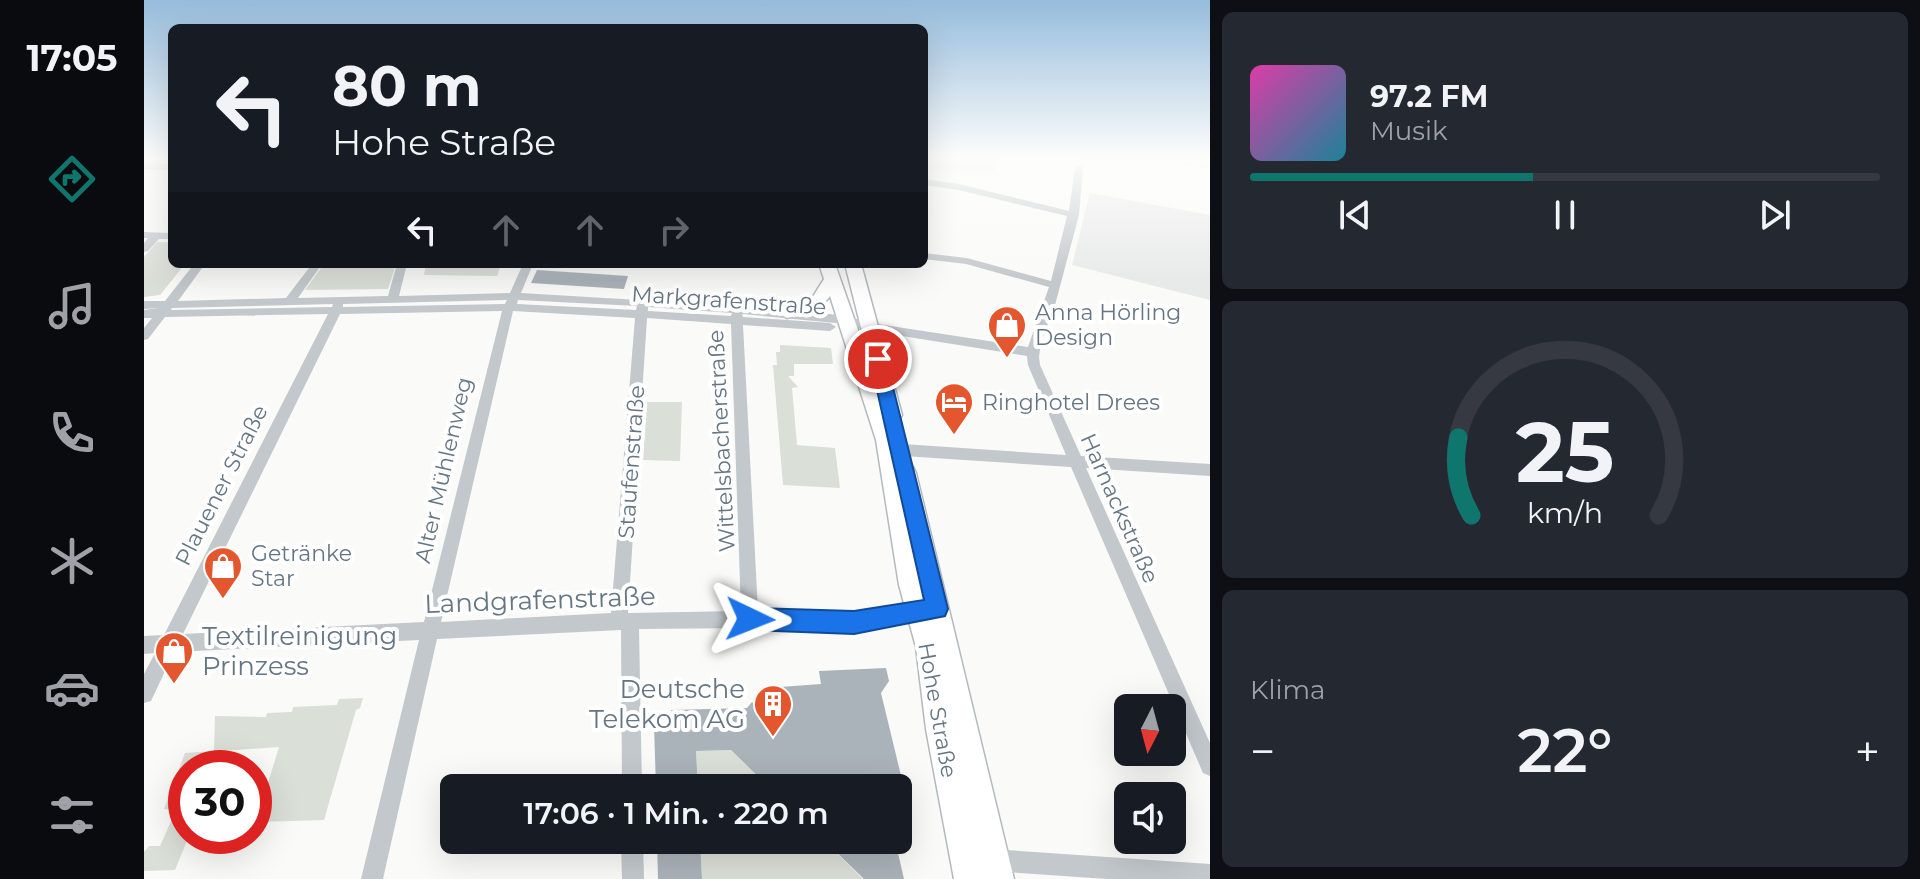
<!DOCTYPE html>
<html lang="de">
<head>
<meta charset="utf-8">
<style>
	body { margin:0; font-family:Montserrat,sans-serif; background:#242831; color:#f1f3f6; height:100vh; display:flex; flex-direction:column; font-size:30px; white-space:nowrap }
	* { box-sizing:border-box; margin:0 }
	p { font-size:26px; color:#9ea1a6 }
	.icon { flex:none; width:44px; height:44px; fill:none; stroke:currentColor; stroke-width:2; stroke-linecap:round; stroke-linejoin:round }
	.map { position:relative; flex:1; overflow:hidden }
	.panel { display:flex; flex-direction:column; gap:12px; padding:12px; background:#0d0f14; width:710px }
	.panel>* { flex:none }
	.top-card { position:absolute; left:24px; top:24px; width:760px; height:244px; border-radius:12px; box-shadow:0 8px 32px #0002; background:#171b24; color:#f1f3f6; overflow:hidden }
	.needle { width:52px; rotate:186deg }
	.controls { position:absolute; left:970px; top:694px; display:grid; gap:16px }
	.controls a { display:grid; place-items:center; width:72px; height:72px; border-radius:12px; background:#171b24; box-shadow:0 8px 32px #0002; font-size:40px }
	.speed { position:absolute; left:24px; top:750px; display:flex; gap:16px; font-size:40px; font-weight:700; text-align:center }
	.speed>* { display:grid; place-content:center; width:104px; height:104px; border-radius:50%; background:#171b24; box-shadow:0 8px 32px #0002; line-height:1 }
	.speed .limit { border:12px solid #d22; background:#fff; color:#111 }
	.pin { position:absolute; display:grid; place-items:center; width:68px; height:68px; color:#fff; margin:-34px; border:4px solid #fff; border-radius:50%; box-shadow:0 2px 8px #0007 }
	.me { position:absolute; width:88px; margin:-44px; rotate:92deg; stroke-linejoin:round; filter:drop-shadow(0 0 6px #0008) }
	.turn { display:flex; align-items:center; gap:28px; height:168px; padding:0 32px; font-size:36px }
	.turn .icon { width:104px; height:104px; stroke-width:2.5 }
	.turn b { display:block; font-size:56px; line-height:68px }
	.lanes { display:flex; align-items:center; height:76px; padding:0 32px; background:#0003; justify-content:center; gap:40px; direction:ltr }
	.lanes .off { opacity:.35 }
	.big { font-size:60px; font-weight:600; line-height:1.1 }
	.panel .widget { flex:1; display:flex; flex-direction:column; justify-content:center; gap:12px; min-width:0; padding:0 28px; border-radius:12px; background:#242831 }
	.panel .dial { align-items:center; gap:0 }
	.dial svg { height:208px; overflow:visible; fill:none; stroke:#363941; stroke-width:7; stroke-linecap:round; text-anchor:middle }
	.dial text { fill:#f1f3f6; stroke:none }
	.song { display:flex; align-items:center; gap:24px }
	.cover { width:96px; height:96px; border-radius:12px; background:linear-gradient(135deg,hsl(320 70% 55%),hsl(190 70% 35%)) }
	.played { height:8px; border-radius:4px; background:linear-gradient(90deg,#0f766e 45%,#363941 45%) }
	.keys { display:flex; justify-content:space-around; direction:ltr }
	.heat { display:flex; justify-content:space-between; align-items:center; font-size:44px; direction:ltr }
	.trip { position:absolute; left:296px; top:774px; width:472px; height:80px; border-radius:12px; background:#171b24; box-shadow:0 8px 32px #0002; font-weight:600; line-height:80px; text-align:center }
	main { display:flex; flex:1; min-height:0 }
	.dock { display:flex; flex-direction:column; width:144px; justify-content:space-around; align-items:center; background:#090b0e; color:#9ea1a6 }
	.dock .icon { width:56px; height:56px }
	.dock .active { color:#0f766e }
	.dock b { font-size:36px; color:#f1f3f6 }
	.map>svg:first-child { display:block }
	.built { fill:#e8e9e9 }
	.green { fill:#dadfd7 }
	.building { fill:#aab3b9 }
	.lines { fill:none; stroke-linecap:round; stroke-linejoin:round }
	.secondary-casing { stroke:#b3babf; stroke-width:3 }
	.minor { fill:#c3c8cc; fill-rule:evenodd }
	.secondary { fill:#fff; fill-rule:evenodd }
	.route { fill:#1a73e8; stroke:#114b97; stroke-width:2 }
	.labels { text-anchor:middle; stroke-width:8; stroke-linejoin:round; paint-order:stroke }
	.street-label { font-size:22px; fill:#657683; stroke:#fff }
	.poi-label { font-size:22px; fill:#657683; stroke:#fff; text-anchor:start }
	.near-street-label { font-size:26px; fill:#657683; stroke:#fff }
	.near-poi-label { font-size:26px; fill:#657683; stroke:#fff; text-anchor:start }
</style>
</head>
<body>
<main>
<nav class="dock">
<b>17:05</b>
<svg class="icon active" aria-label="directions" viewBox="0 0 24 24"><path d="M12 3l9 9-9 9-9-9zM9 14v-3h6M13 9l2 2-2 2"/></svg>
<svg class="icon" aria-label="music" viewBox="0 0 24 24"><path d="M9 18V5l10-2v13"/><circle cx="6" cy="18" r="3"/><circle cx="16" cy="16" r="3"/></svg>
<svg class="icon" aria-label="phone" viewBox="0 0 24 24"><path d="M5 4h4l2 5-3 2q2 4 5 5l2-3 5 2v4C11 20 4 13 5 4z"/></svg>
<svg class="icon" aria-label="climate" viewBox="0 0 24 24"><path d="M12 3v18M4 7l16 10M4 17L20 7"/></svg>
<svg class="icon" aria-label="car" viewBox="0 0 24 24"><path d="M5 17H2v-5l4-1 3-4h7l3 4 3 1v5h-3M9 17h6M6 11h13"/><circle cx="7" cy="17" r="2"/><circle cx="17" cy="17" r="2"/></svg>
<svg class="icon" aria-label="filters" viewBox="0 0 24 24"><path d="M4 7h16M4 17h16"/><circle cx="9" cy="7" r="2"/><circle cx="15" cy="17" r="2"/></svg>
</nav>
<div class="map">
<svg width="1066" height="879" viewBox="0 0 1066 879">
	<rect width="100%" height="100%" fill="#fafaf8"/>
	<path class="built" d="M780,158h76l-5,13h-71z
		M895,158h171v10l-84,-8z
		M946,193l120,22v85l-138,-35z"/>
	<path class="green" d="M13,242h15v22h13l-25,31 -16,2v-40z
		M180,264h72l-8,25 -83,1z
		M282,264h75l-4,12 -73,-1z
		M636,345l51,3 2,16h-39v12h-6l10,11 -6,1 5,57 38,3 5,40 -57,-3 -10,-120h4l-1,-13h4z
		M503,402h35l-2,59 -37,-1z
		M219,698l-3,10 -4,2 -32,110 -68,2 23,-75 -57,4 -7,17h-29v68h3l-14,34 -31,1v-19l5,-6h11l16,-36 -12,-1 21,-56 29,-2 1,-35 51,1 1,-4 25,-1 1,-5 44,-2 2,-6z
		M587,750l39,38h-72l-2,-37z
		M556,840h124l39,39h-161z"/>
	<path class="building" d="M393,270l91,6 -4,13 -93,-6z
		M742,668l3,13 -8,12 23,95h-134l-39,-38 -35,1 2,37h-42l-2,-63 18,-1 -1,-14 76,-2 5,-6 6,6 25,-1 -3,-20 41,-3 -2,-13z
		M513,840h43l2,39h-44z
		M680,840h71l9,39h-40z"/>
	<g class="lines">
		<defs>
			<path id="secondary" d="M675,264h16l36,103 -26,-103h16l41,151 -3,5 -9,2 11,44 12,1 3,6 98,406h-60l-28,-150 -10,-82 -17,-62 -23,-145 -46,-144c-9,14 -27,18 -43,22l-8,-5 2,-4 31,-11 12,-19z"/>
		</defs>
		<use href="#secondary" class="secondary-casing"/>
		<path class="minor" d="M0,163l28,1v6l-28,-1z
			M935,165l4,3 -4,47 -24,90 -14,37 -2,15 1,8 41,91 129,8v12l-124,-8 124,275v33l-7,-3 -132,-306 -183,-12 -5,-2 -2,-4 2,-4 5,-2 178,12 -38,-90 -1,-9 -156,-25 -25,-7 -104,-10 1,3 87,6 6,4 -6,4 -87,-6 15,286 96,2 71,-10 6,2 3,6 -3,6 -77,14 -104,-3 -111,1 3,159h-20l-1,-158 -184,9 -54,240h-22l58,-239 -245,12 -23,49 -7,2v-29l11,-21 -11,1v-18l20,-1 164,-321 -163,3 -17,22 -4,1v-12l8,-10h-8v-8l15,-2 -15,1v-8h21l29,-37h11l-27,37 108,-3 26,-34h10l-24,34 90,-2 9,-32h10l-8,32 111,-3 13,-29h10l-12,29 266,16 59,7 25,7 157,24 21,-60 -83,-23 -42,-5v-6l43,5 84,23 16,-65 -108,-26 -35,-5v-6l35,5 110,27 6,-43zM363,300l-2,4 -162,3v-3zM374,300l119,6 -1,4 -119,-6zM189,304l-1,3 -161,3 1,-2zM504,307l84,6 -1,3 -83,-5zM358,311l-78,311 -241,12 157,-320zM369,311l122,7 -24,295 -170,9zM503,318l84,6 10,287 -113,2z
			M0,232l28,1v6h-13l-11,12 -4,1v-9l4,-5h-4z
			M477,840h22l1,39h-22z
			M847,849l219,15v15h-103l-116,-8 -8,-3 -3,-8 3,-8z"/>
		<use href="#secondary" class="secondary"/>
	</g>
	<linearGradient id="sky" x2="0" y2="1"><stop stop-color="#96bcdc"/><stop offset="0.56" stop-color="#fdfdfc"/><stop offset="1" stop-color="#fdfdfc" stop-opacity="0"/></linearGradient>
	<rect width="1066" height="281" fill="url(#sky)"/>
	<path class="route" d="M734,353l8,6 62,250 -3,7 -91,18 -104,-4 -8,-4 -3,-7 3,-8 8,-3 104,3 70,-11 -54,-241z"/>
	<defs>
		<symbol id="shop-pin" viewBox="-11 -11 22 30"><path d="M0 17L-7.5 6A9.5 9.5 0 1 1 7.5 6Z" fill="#e4572e" stroke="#fff"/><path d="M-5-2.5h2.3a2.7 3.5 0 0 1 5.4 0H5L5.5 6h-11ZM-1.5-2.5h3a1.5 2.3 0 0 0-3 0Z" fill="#fff"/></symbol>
		<symbol id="hotel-pin" viewBox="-11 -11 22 30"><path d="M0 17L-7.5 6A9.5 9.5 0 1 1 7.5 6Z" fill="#e4572e" stroke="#fff"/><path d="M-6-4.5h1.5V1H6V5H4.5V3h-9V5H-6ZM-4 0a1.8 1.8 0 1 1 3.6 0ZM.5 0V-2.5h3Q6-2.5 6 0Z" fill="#fff"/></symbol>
		<symbol id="building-pin" viewBox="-11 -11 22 30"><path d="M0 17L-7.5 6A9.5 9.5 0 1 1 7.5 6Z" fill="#e4572e" stroke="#fff"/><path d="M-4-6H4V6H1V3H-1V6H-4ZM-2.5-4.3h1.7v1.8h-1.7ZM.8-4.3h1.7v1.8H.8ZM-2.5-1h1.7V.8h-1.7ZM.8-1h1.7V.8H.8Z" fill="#fff"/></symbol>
	</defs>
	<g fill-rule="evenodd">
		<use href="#shop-pin" x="841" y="303" width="44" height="60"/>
		<use href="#hotel-pin" x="788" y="380" width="44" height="60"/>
		<use href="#shop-pin" x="57" y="544" width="44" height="60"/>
		<use href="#shop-pin" x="8" y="629" width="44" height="60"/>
		<use href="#building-pin" x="607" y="682" width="44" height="60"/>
	</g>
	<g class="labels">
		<g class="street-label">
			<text transform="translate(585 300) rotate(4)" y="8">Markgrafenstraße</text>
			<text transform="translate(577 441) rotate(-93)" y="8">Wittelsbacherstraße</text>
			<text transform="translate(487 462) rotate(-86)" y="8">Staufenstraße</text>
			<text transform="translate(299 470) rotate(-77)" y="8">Alter Mühlenweg</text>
			<text transform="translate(77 485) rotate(-63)" y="8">Plauener Straße</text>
			<text transform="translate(976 508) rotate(66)" y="8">Harnackstraße</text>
			<text transform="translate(794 710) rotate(80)" y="8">Hohe Straße</text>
		</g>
		<g class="poi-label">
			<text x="891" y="320">Anna Hörling<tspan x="891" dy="25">Design</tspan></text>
			<text x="838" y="410">Ringhotel Drees</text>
			<text x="107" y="561">Getränke<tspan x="107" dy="25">Star</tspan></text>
		</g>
		<g class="near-street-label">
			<text transform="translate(396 600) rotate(-2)" y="9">Landgrafenstraße</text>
		</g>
		<g class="near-poi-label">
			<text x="58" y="645">Textilreinigung<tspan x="58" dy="30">Prinzess</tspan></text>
			<text x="601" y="698" text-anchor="end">Deutsche<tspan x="601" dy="30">Telekom AG</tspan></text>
		</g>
	</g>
</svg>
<div class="controls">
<a><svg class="needle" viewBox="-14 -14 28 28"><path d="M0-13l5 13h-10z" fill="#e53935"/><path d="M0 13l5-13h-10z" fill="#9ea1a6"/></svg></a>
<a><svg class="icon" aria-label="sound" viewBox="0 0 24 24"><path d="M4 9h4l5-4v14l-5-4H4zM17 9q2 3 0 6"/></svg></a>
</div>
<div class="speed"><div class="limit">30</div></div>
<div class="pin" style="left:734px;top:359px;background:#d93025"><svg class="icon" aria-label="arrive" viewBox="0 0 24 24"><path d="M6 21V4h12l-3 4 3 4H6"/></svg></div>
<svg class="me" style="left:606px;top:619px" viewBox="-20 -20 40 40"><path d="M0-17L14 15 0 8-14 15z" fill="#1a73e8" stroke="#fff" stroke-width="4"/></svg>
<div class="trip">17:06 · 1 Min. · 220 m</div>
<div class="top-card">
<div class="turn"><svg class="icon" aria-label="left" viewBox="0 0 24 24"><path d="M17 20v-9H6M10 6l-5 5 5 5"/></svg><div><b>80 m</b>Hohe Straße</div></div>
<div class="lanes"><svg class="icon" aria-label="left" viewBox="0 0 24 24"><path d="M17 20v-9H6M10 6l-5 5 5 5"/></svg><svg class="icon off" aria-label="ahead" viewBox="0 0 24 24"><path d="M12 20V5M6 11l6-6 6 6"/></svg><svg class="icon off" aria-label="ahead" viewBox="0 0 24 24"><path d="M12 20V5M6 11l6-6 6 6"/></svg><svg class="icon off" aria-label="right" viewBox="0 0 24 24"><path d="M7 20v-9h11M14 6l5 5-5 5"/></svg></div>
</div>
</div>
<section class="panel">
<div class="widget">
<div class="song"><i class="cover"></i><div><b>97.2 FM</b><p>Musik</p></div></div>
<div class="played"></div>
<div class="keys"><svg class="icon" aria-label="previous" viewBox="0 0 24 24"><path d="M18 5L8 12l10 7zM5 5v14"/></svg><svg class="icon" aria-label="pause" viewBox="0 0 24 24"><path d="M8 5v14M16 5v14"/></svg><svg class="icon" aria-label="next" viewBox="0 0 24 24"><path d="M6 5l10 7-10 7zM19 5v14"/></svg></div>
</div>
<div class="widget dial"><svg viewBox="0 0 100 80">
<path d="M14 69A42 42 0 1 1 86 69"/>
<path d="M14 69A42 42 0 0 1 9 39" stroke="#0f766e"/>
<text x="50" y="56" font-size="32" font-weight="700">25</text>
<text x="50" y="72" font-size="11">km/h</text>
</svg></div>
<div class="widget"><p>Klima</p>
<div class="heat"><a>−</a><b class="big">22°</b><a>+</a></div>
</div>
</section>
</main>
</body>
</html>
